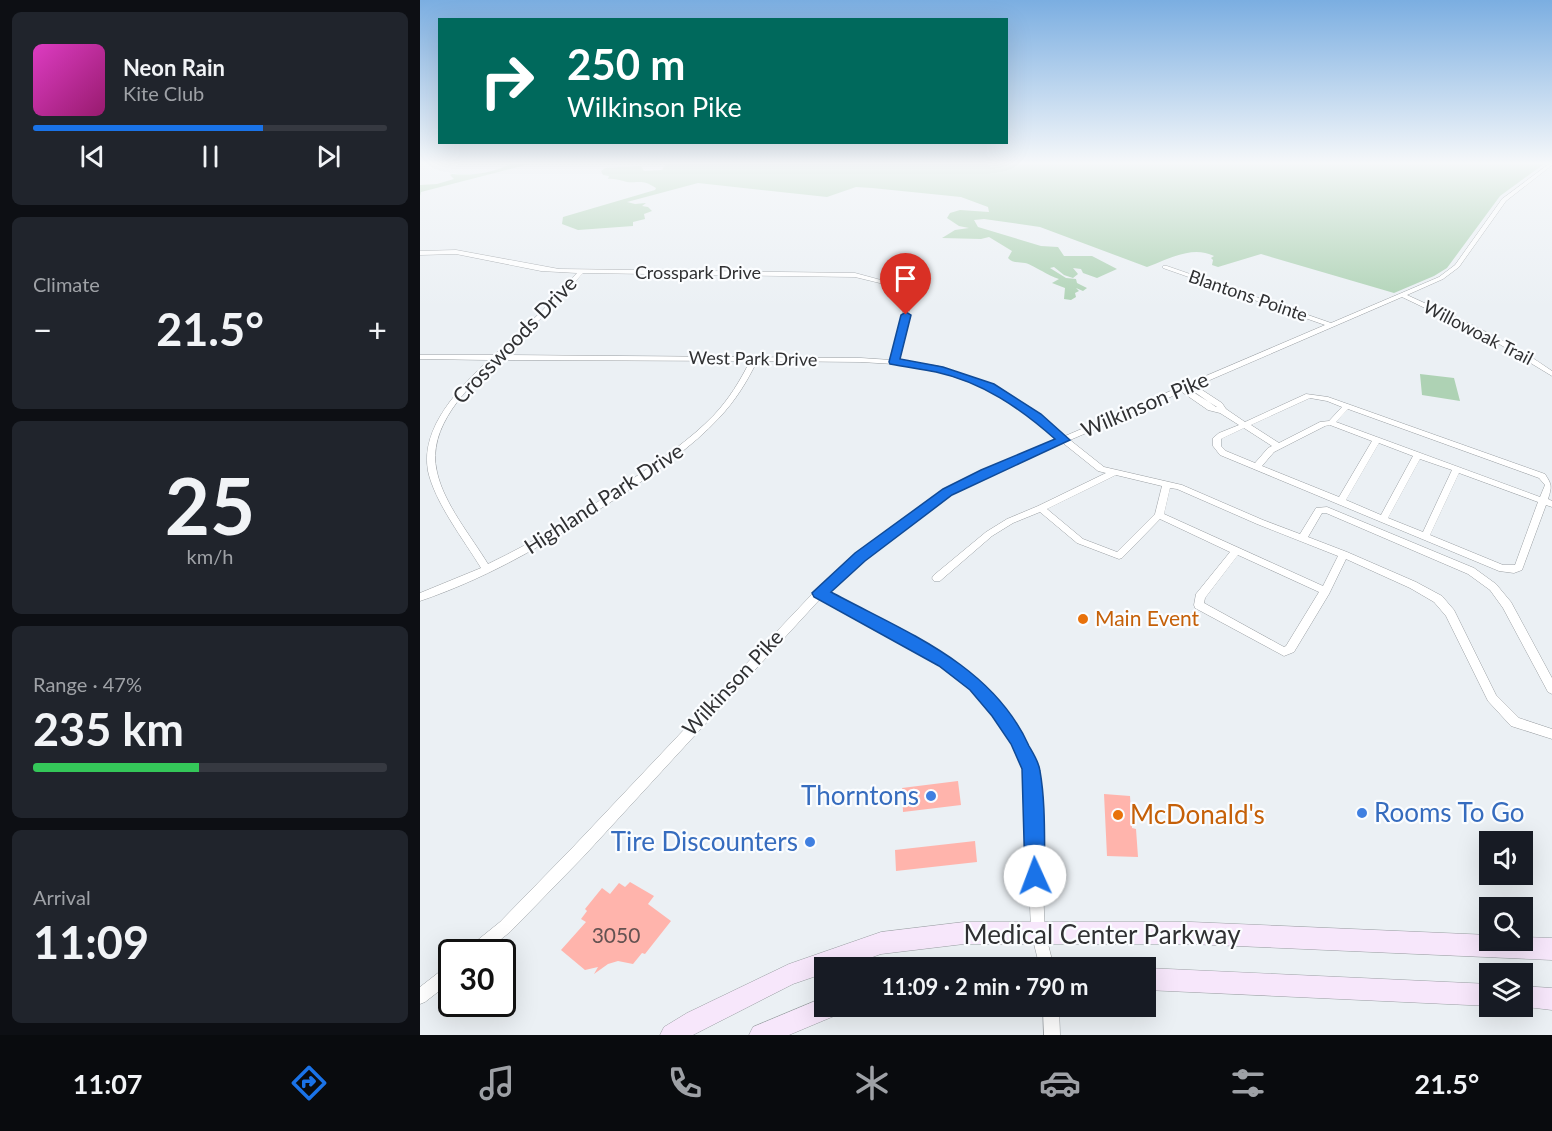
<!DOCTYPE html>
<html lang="en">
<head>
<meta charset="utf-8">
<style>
	body { margin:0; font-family:Lato,sans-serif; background:#20242c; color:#f1f3f6; height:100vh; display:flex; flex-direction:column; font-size:22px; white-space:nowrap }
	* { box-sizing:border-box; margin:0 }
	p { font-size:20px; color:#9ea1a6 }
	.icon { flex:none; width:33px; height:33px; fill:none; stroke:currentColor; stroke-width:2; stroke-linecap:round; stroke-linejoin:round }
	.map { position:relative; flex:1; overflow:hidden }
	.drawer { display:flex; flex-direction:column; gap:12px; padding:12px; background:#0d0f14; width:420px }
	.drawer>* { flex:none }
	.guide { position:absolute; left:18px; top:18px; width:570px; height:126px; border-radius:0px; box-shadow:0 6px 24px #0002; background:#00695c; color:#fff; overflow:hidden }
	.tools { position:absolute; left:1059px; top:831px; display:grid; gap:12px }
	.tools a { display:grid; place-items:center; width:54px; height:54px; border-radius:0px; background:#171b24; box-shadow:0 6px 24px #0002; font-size:30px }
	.speed { position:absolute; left:18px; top:939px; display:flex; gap:12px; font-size:30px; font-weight:700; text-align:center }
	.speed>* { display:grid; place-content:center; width:78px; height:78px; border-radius:50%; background:#171b24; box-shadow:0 6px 24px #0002; line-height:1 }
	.speed .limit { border:3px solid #111; border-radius:9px; background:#fff; color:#111 }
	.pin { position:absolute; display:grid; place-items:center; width:51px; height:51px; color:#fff; margin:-62px -26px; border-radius:50% 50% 50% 0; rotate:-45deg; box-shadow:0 0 6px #0007 }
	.pin .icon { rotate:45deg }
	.me { position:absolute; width:66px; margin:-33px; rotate:358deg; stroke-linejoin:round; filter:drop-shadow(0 0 4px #0008) }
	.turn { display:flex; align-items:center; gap:21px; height:126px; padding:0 30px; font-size:27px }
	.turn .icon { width:78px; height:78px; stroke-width:2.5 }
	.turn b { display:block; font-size:42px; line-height:51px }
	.big { font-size:45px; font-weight:700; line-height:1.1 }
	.drawer .widget { flex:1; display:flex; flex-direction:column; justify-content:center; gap:9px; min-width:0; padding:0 21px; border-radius:9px; background:#20242c }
	.drawer .dial { align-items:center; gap:0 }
	.dial b { font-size:78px; line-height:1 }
	.song { display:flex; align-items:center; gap:18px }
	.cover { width:72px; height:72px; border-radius:9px; background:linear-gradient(135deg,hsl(310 70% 55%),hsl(320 70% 35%)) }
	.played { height:6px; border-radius:3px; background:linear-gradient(90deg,#1a73e8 65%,#363941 65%) }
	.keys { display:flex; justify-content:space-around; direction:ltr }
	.heat { display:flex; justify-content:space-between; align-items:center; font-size:33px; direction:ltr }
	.charge { height:9px; border-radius:4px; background:linear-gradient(90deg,#34c759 47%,#363941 0) }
	.trip { position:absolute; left:394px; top:957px; width:342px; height:60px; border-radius:0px; background:#171b24; box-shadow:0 6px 24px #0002; font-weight:700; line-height:60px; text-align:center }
	.menu { display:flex; height:96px; justify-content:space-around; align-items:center; background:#090b0e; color:#9ea1a6 }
	.menu .icon { width:42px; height:42px }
	.menu .active { color:#1a73e8 }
	.menu b { font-size:27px; color:#f1f3f6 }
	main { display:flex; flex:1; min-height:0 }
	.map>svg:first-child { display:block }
	.green { fill:#aed2b4 }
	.building { fill:#ffb4ac }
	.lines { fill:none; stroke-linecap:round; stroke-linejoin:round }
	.street-casing { stroke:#9a9fa3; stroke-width:1 }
	.secondary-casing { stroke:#9a9fa3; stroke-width:1 }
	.street { fill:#fff; fill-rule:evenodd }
	.secondary { fill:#f7e7fb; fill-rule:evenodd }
	.route { fill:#1a73e8; stroke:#114b97; stroke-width:1.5 }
	.food-dot { fill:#e8710a; stroke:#fbfdff; stroke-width:2 }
	.shop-dot { fill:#3f7fe0; stroke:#fbfdff; stroke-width:2 }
	.labels { text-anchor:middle; stroke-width:4.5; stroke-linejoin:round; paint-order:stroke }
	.far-street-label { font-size:18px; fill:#303133; stroke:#fbfdff }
	.street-label { font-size:21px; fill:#303133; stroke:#fbfdff }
	.food-label { font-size:21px; fill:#c56008; stroke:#fbfdff; text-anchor:start }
	.near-number-label { font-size:21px; fill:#645251 }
	.near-shop-label { font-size:26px; fill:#366cbe; stroke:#fbfdff; text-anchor:end }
	.near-food-label { font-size:26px; fill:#c56008; stroke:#fbfdff; text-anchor:start }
	.near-street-label { font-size:26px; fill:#303133; stroke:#fbfdff }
</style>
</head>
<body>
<main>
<section class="drawer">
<div class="widget">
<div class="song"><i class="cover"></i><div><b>Neon Rain</b><p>Kite Club</p></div></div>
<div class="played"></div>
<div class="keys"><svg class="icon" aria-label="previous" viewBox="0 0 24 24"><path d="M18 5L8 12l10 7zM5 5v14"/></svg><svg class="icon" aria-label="pause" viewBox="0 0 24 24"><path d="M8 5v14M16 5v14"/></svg><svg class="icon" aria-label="next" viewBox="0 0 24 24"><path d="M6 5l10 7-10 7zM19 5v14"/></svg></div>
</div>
<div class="widget"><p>Climate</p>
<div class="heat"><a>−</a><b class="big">21.5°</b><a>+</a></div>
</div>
<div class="widget dial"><b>25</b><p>km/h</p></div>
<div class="widget"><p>Range · 47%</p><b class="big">235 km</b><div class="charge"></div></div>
<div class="widget"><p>Arrival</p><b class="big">11:09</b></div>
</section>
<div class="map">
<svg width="1132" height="1035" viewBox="0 0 1132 1035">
	<rect width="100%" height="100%" fill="#ebf0f4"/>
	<path class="green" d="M90,164h19l-108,28 -1,4v-11l17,-1 17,-5 -4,-4 2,-1c18,2 42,-1 58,-10z
		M246,164h878l-44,32 -53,72 -13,8 -40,17 -133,-39 -43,13 -6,-2 1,-5 -2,-2 3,-2c-22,-11 -45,3 -67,11l-107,-40 -56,-8 -10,1 4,7 63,19 17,1 6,9h28l25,13 -20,9 -14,-5 -2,-4 -8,-1 5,6 -5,4 -9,-3 -10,-8 -4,1 16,10 10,1 1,4 10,5 -4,3 -7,-3 3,3 -4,2 1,4 -5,3 -7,-1 1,-11 -13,-5 7,-4c-10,-3 -28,-15 -34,-16 -7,-1 -13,0 -17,-5l4,-7 -23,-14 -8,2 -39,-1 13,-8 14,-2 -10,-2 -12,-8 3,-5 10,-3 29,2 -1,-5 -27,-10 -89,-9 -16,-1 -29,10 -129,-14 -71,19 8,2 11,-1 -4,3 6,1 4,4 -8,3 1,5 -12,3v4l-55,4 -16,-6 1,-7 92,-27 1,-2c-14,-9 -15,-5 -29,-6 -6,-1 -11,-4 -19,-3l1,-3 -6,-1 -2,-4 4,-3 36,-2 3,5 18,-1z
		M1000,374l34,4 6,23 -38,-6z"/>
	<path class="building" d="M538,781l3,24 -58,7 -1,-24z
		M684,794l26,2 2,32 4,1 2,28 -31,-1z
		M555,841l2,21 -81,9 -1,-21z
		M210,882l24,14 -6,8 23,17 -26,33 -3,-1 -9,11 -15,-3 -10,3 -14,10 4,-7 -13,3 -24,-20 25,-28 -5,-3 6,-8 -2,-2 17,-21 8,6 9,-11 6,4z"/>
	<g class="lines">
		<defs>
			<path id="street" d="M1129,164h3v1l-46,36 -47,66 -16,12 -36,16c50,23 100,44 145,76v5l-56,-34 -94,-45 -206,89 26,17 4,6 19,13 61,-28 22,3 217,77c7,11 7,12 3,25l4,2v6l-6,-2 -24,65 -8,3 -15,-2 -279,-116 -7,-9v-8l6,-5 20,-8 -19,-12 -12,-3 -26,-18 -112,48 34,27 78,18 81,35 37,14 16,-26 11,-1 147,61 22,16 15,18 41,76v16l-4,-2 -45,-84 -13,-18 -22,-16 -142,-61h-4l-14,24 39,15 69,30 26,14 12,14 42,85 23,23 33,11v10l-41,-13 -23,-25 -42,-85 -12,-14 -24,-14 -64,-29 -17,35 -35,58 -10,4 -89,-48 -1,-3 2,-11 34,-42 -70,-33 -38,39 -3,1 -42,-16 -37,-31 -27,11 -21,13 -52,45h-6l-2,-3 2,-3 52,-43 21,-13 31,-13 68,-33 -8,-2 -35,-28c-32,13 -65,26 -96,43 -52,29 -97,66 -140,106l122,66 31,24 23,25 18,28 16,34 8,163 9,36h-14l-9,-36 -6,-163 -12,-26 -18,-28 -23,-27 -31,-24 -120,-66 -237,258 -74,76 -25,20h-18l2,-5 31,-25 74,-76 242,-256c45,-41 92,-79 145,-108 31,-17 65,-30 98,-43l-25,-20 -47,-31 -53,-18 -40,-6 -33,-2 -104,-1c-10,21 -22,40 -38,57 -27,29 -61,52 -93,74 -65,43 -132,84 -206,109v-8l61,-25c-17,-28 -46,-65 -53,-97 -8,-44 32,-84 61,-111l-69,-1v-4h74l47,-43 36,-39 -36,-2 -85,-17 -36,1v-4l36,-1 103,19 296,4 37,10 17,14v14l-11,49 40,6 55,18 47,31 25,21 260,-111 -162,-57v-2h4l164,57 108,-46 16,-12 47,-66zM163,273l272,4 33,8 15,13v13l-12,49 -30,-2 -359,-3 49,-46zM77,360l253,1c-10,20 -21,38 -36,54 -24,25 -54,45 -83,65 -46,31 -93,60 -143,84 -17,-28 -44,-60 -51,-92 -11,-45 31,-85 60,-112zM769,388l27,19h1l-29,-18zM890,398l17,3 15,6 -13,14 -9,1 -41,21 -28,-18zM928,409l191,69 6,7 -5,12 -204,-75zM910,425l42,16 -33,56 -77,-31 12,-14 51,-26zM824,428l28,18 -4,2 -13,15 -29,-12 -5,-5v-7zM959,443l34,13 -32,59 -35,-15zM1000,459l32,11 -29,62 -35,-14zM1039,473l79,29 -23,63h-12l-73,-30zM696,475l46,11 -7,28 -38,38 -34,-13 -36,-30zM750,488l7,1 80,35 81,32 -15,30 -159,-72zM818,555l81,37 -33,54 -2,1 -80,-44 1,-5z
				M32,964v17l-27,21 -5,2v-17l27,-21z
				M623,1006h16l1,29h-16z"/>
			<path id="secondary" d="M544,922h227l299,13v5h32v-3l30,1v22l-361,-16h-227l-83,10 -39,14h-17v5l-32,11 -100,51h-33l4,-8 23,-14 102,-49 92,-32z
				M726,968l344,16v22l-344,-16z
				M1102,986l30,2v22l-34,-4h4z
				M405,997v9h17l-3,8 -50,21h-40l4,-8z"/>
		</defs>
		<use href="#street" class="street-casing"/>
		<use href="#secondary" class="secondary-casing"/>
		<use href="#street" class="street"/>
		<use href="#secondary" class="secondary"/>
	</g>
	<linearGradient id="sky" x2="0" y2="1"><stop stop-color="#7baee1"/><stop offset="0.53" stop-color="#f6f8fa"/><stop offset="1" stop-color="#f6f8fa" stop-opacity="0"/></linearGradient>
	<rect width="1132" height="308" fill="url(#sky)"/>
	<path class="route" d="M486,312l5,3 -11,44 43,8 51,17 47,30 29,26 -118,55 -87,66 -34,31c74,40 161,72 198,154 4,7 10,16 11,25 6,34 4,71 5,105l-3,7 -7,3 -7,-3 -3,-7 -3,-107 -11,-25 -19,-28 -22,-26 -31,-24 -125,-69 -2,-4 43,-40 88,-64 38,-19 74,-31c-35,-31 -73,-57 -119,-67 -15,-3 -31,-5 -46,-8l-1,-2 12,-47z"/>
	<g class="food-dot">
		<circle cx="663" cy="619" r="6"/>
		<circle cx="698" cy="815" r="6"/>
	</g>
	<g class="shop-dot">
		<circle cx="511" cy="796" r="6"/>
		<circle cx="942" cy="813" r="6"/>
		<circle cx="390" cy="842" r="6"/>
	</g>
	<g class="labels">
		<g class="far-street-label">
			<text x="278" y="279">Crosspark Drive</text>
			<text transform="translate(828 296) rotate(19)" y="6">Blantons Pointe</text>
			<text transform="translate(1058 333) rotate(27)" y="6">Willowoak Trail</text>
			<text transform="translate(333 359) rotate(1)" y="6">West Park Drive</text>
		</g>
		<g class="street-label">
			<text transform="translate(95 340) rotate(-46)" y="7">Crosswoods Drive</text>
			<text transform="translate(725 405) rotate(-23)" y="7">Wilkinson Pike</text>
			<text transform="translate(184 499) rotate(-33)" y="7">Highland Park Drive</text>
			<text transform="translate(313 683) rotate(-47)" y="7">Wilkinson Pike</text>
		</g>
		<g class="food-label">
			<text x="675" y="626">Main Event</text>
		</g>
		<g class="near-number-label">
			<text x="196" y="943">3050</text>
		</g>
		<g class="near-shop-label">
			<text x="499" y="805">Thorntons</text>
			<text x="954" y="822" text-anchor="start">Rooms To Go</text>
			<text x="378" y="851">Tire Discounters</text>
		</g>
		<g class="near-food-label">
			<text x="710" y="824">McDonald's</text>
		</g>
		<g class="near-street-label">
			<text x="682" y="944">Medical Center Parkway</text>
		</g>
	</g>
</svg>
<div class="tools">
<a><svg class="icon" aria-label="sound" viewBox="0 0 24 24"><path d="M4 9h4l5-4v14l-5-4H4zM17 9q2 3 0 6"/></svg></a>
<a><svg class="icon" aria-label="search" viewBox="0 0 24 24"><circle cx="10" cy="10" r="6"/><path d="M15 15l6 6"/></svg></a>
<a><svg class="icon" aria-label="layers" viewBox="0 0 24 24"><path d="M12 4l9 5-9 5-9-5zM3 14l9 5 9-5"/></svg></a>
</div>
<div class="speed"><div class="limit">30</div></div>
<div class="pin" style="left:486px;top:315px;background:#d93025"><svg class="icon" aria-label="arrive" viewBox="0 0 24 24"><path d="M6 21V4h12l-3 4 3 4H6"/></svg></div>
<svg class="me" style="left:615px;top:876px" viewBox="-20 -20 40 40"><circle r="19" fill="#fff"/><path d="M0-13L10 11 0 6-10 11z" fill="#1a73e8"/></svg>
<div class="trip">11:09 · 2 min · 790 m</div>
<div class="guide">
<div class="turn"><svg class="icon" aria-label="right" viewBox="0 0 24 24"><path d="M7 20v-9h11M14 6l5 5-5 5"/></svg><div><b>250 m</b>Wilkinson Pike</div></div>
</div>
</div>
</main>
<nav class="menu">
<b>11:07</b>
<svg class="icon active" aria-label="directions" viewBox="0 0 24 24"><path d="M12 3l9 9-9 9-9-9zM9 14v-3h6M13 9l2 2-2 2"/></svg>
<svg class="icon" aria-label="music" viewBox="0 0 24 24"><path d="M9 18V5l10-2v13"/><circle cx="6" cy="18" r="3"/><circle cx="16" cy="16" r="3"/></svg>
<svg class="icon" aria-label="phone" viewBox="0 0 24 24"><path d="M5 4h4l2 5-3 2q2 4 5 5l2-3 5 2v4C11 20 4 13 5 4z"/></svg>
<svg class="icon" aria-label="climate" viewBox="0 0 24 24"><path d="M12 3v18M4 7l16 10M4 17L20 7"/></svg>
<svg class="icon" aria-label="car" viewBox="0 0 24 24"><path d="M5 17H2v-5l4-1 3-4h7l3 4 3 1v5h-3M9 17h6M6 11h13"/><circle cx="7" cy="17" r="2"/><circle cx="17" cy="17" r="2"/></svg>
<svg class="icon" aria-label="filters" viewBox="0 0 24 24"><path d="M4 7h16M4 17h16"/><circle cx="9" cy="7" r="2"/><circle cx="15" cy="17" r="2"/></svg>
<b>21.5°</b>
</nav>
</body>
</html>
